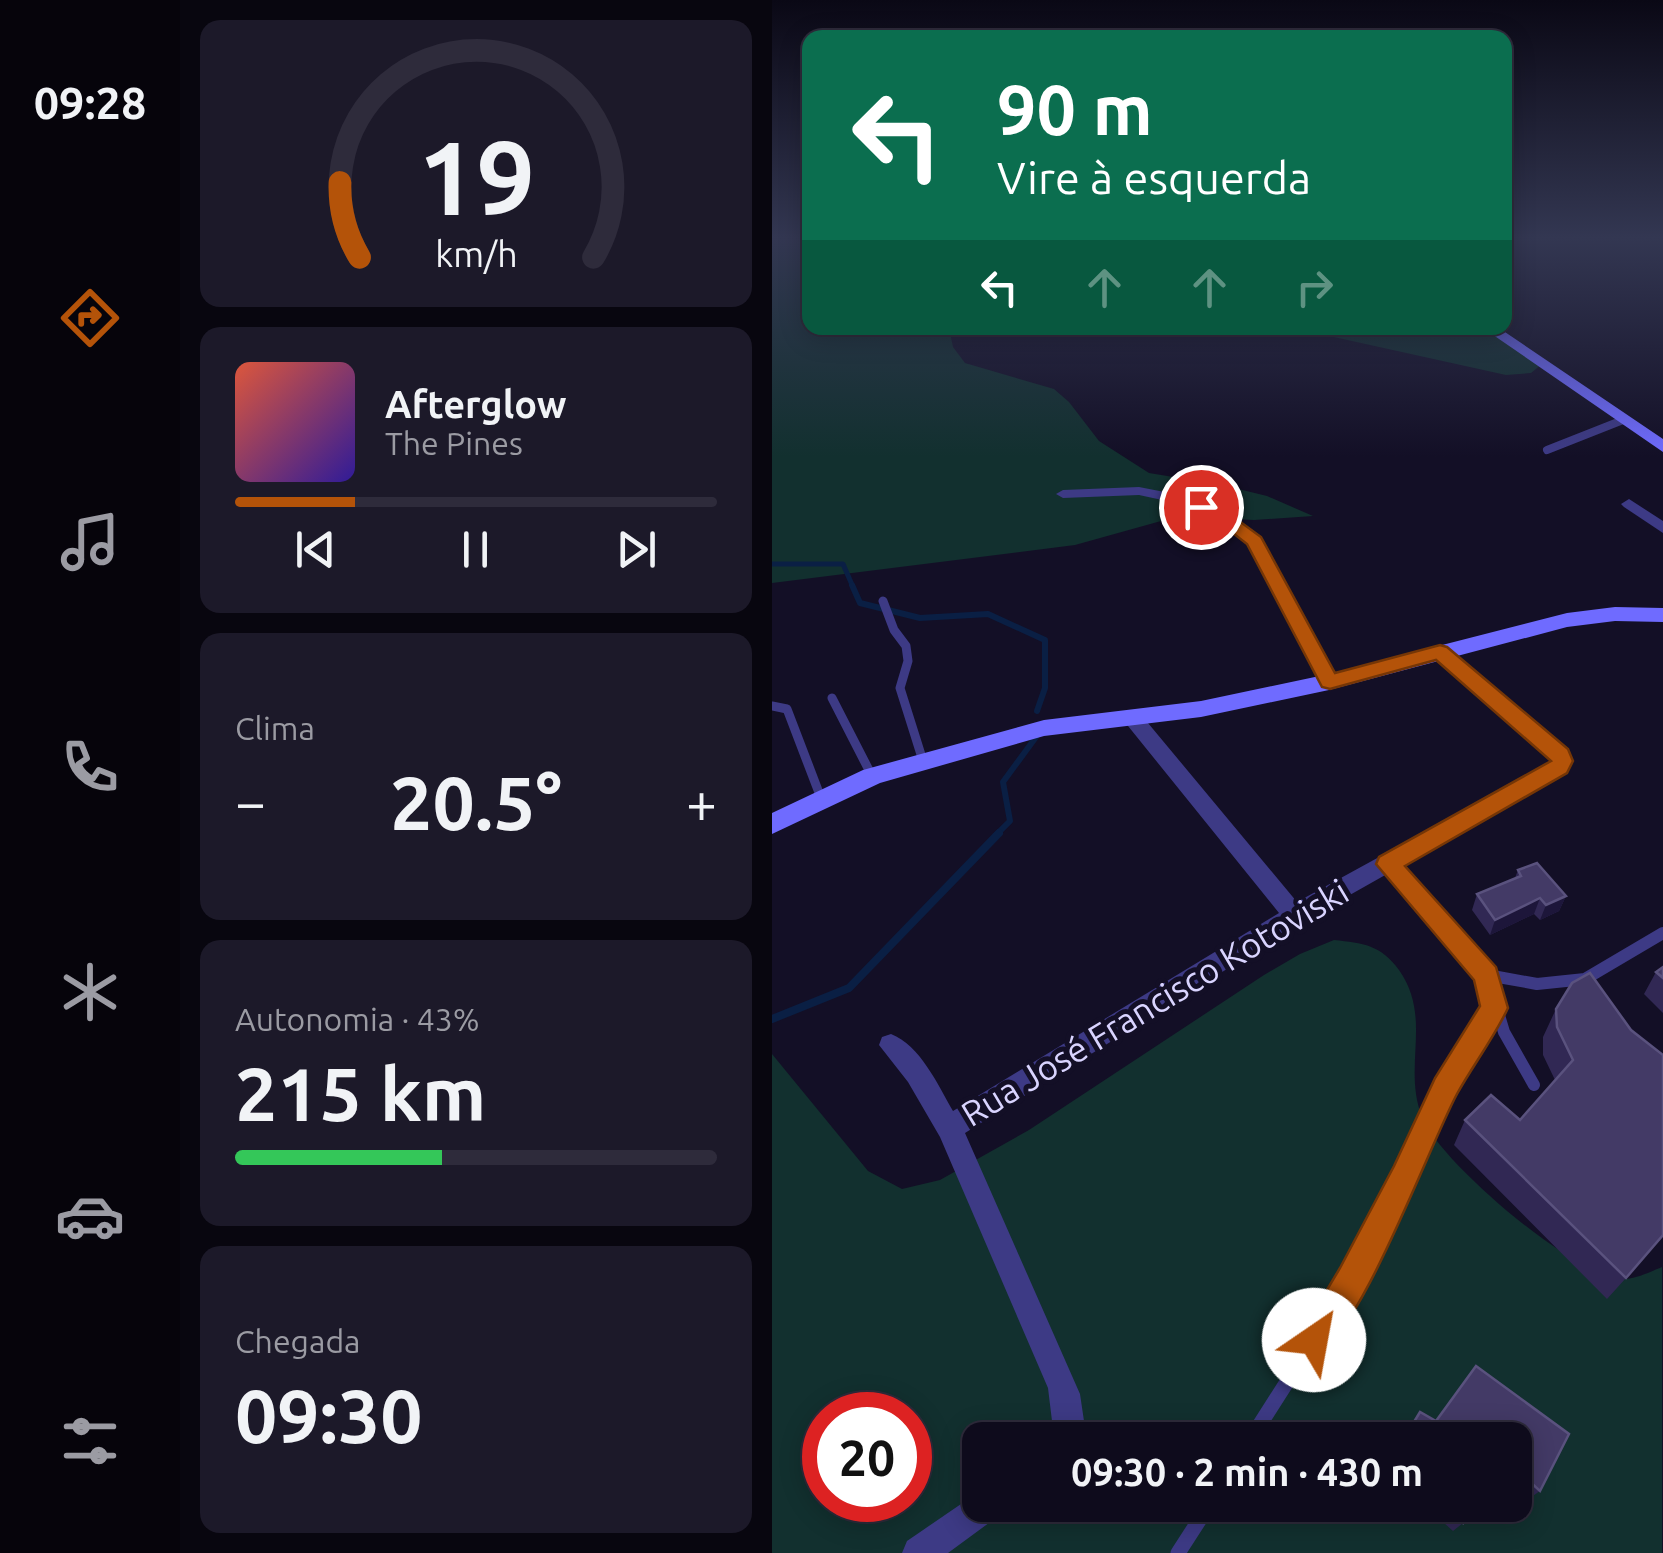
<!DOCTYPE html>
<html lang="pt">
<head>
<meta charset="utf-8">
<style>
	body { margin:0; font-family:Ubuntu,sans-serif; background:#1c1929; color:#f1f3f6; height:100vh; display:flex; flex-direction:column; font-size:38px; white-space:nowrap }
	* { box-sizing:border-box; margin:0 }
	p { font-size:32px; color:#9b9ba3 }
	.icon { flex:none; width:55px; height:55px; fill:none; stroke:currentColor; stroke-width:2; stroke-linecap:round; stroke-linejoin:round }
	.map { position:relative; flex:1; overflow:hidden }
	.details { display:flex; flex-direction:column; gap:20px; padding:20px; background:#08060f; width:592px }
	.details>* { flex:none }
	.hud { position:absolute; left:30px; top:30px; width:710px; height:305px; border-radius:20px; box-shadow:0 5px 25px #0003,0 0 0 2px #2e2b3b; background:#0b6e4f; color:#fff; overflow:hidden }
	.speed { position:absolute; left:30px; top:1392px; display:flex; gap:20px; font-size:50px; font-weight:700; text-align:center }
	.speed>* { display:grid; place-content:center; width:130px; height:130px; border-radius:50%; background:#0e0b1c; box-shadow:0 5px 25px #0003,0 0 0 2px #2e2b3b; line-height:1 }
	.speed .limit { border:15px solid #d22; background:#fff; color:#111 }
	.pin { position:absolute; display:grid; place-items:center; width:85px; height:85px; color:#fff; margin:-42px; border:5px solid #fff; border-radius:50%; box-shadow:0 2px 10px #0007 }
	.me { position:absolute; width:110px; margin:-55px; rotate:33deg; stroke-linejoin:round; filter:drop-shadow(0 0 8px #0008) }
	.turn { display:flex; align-items:center; gap:35px; height:210px; padding:0 30px; font-size:45px }
	.turn .icon { width:130px; height:130px; stroke-width:2.5 }
	.turn b { display:block; font-size:70px; line-height:85px }
	.lanes { display:flex; align-items:center; height:95px; padding:0 30px; background:#0003; justify-content:center; gap:50px; direction:ltr }
	.lanes .off { opacity:.35 }
	.big { font-size:75px; font-weight:700; line-height:1.1 }
	.details .card { flex:1; display:flex; flex-direction:column; justify-content:center; gap:15px; min-width:0; padding:0 35px; border-radius:20px; background:#1c1929 }
	.details .dial { align-items:center; gap:0 }
	.dial svg { height:260px; overflow:visible; fill:none; stroke:#2e2b3b; stroke-width:7; stroke-linecap:round; text-anchor:middle }
	.dial text { fill:#f1f3f6; stroke:none }
	.song { display:flex; align-items:center; gap:30px }
	.cover { width:120px; height:120px; border-radius:15px; background:linear-gradient(135deg,hsl(10 70% 55%),hsl(250 70% 35%)) }
	.played { height:10px; border-radius:5px; background:linear-gradient(90deg,#b45309 25%,#2e2b3b 25%) }
	.keys { display:flex; justify-content:space-around; direction:ltr }
	.heat { display:flex; justify-content:space-between; align-items:center; font-size:55px; direction:ltr }
	.charge { height:15px; border-radius:8px; background:linear-gradient(90deg,#34c759 43%,#2e2b3b 0) }
	.trip { position:absolute; left:190px; top:1422px; width:570px; height:100px; border-radius:20px; background:#0e0b1c; box-shadow:0 5px 25px #0003,0 0 0 2px #2e2b3b; font-weight:700; line-height:100px; text-align:center }
	main { display:flex; flex:1; min-height:0 }
	.tabs { display:flex; flex-direction:column; width:180px; justify-content:space-around; align-items:center; background:#06040b; color:#9b9ba3 }
	.tabs .icon { width:70px; height:70px }
	.tabs .selected { color:#b45309 }
	.tabs b { font-size:45px; color:#f1f3f6 }
	.map>svg:first-child { display:block }
	.green { fill:#12302f; fill-rule:evenodd }
	.lines { fill:none; stroke-linecap:round; stroke-linejoin:round }
	.stream-far2 { stroke:#0a1f44; stroke-width:5 }
	.stream-far1 { stroke:#0a1f44; stroke-width:6 }
	.stream { stroke:#0a1f44; stroke-width:8 }
	.lane-far3 { stroke:#3d3a85; stroke-width:8 }
	.lane-far2 { stroke:#3d3a85; stroke-width:9 }
	.lane-far1 { stroke:#3d3a85; stroke-width:12 }
	.lane { stroke:#3d3a85; stroke-width:15 }
	.street { fill:#3d3a85; fill-rule:evenodd }
	.secondary { fill:#6f6bff; fill-rule:evenodd }
	.wall { fill:#312854 }
	.shaded-wall { fill:#1d163a }
	.building { fill:#433a66; stroke:#5a527e; stroke-width:2.5 }
	.route { fill:#b45309; stroke:#753606; stroke-width:2.5 }
	.labels { text-anchor:middle; stroke-width:10; stroke-linejoin:round; paint-order:stroke }
	.near-street-label { font-size:35px; fill:#d9d4ff; stroke:#130f26 }
</style>
</head>
<body>
<main>
<nav class="tabs">
<b>09:28</b>
<svg class="icon selected" aria-label="directions" viewBox="0 0 24 24"><path d="M12 3l9 9-9 9-9-9zM9 14v-3h6M13 9l2 2-2 2"/></svg>
<svg class="icon" aria-label="music" viewBox="0 0 24 24"><path d="M9 18V5l10-2v13"/><circle cx="6" cy="18" r="3"/><circle cx="16" cy="16" r="3"/></svg>
<svg class="icon" aria-label="phone" viewBox="0 0 24 24"><path d="M5 4h4l2 5-3 2q2 4 5 5l2-3 5 2v4C11 20 4 13 5 4z"/></svg>
<svg class="icon" aria-label="climate" viewBox="0 0 24 24"><path d="M12 3v18M4 7l16 10M4 17L20 7"/></svg>
<svg class="icon" aria-label="car" viewBox="0 0 24 24"><path d="M5 17H2v-5l4-1 3-4h7l3 4 3 1v5h-3M9 17h6M6 11h13"/><circle cx="7" cy="17" r="2"/><circle cx="17" cy="17" r="2"/></svg>
<svg class="icon" aria-label="filters" viewBox="0 0 24 24"><path d="M4 7h16M4 17h16"/><circle cx="9" cy="7" r="2"/><circle cx="15" cy="17" r="2"/></svg>
</nav>
<section class="details">
<div class="card dial"><svg viewBox="0 0 100 80">
<path d="M14 69A42 42 0 1 1 86 69"/>
<path d="M14 69A42 42 0 0 1 8 46" stroke="#b45309"/>
<text x="50" y="56" font-size="32" font-weight="700">19</text>
<text x="50" y="72" font-size="11">km/h</text>
</svg></div>
<div class="card">
<div class="song"><i class="cover"></i><div><b>Afterglow</b><p>The Pines</p></div></div>
<div class="played"></div>
<div class="keys"><svg class="icon" aria-label="previous" viewBox="0 0 24 24"><path d="M18 5L8 12l10 7zM5 5v14"/></svg><svg class="icon" aria-label="pause" viewBox="0 0 24 24"><path d="M8 5v14M16 5v14"/></svg><svg class="icon" aria-label="next" viewBox="0 0 24 24"><path d="M6 5l10 7-10 7zM19 5v14"/></svg></div>
</div>
<div class="card"><p>Clima</p>
<div class="heat"><a>−</a><b class="big">20.5°</b><a>+</a></div>
</div>
<div class="card"><p>Autonomia · 43%</p><b class="big">215 km</b><div class="charge"></div></div>
<div class="card"><p>Chegada</p><b class="big">09:30</b></div>
</section>
<div class="map">
<svg width="891" height="1553" viewBox="0 0 891 1553">
	<rect width="100%" height="100%" fill="#130f26"/>
	<path class="green" d="M0,239h37l1,89h139l4,19 12,16 89,26 15,13 30,39 50,32 73,12 45,11 46,20 -59,4 -75,-4 -104,29 -303,38z
		M521,328h205l44,36 -11,9 -25,2z
		M562,940c29,3 47,5 65,30 34,49 3,95 23,147 16,43 157,165 204,162 12,-1 26,-8 36,-12v286h-890v-499l96,117 34,18 38,-9 89,-50 235,-155 36,-21zM52,1415h86v85h-86zM208,1440h534v65h-534z"/>
	<g class="lines">
		<path class="stream-far2" d="M0,564h71l10,23"/>
		<path class="stream-far1" d="M80,585l8,18 60,15 68,-4 57,26v48l-8,23
			M224,835l14,-14 -7,-39 33,-45"/>
		<path class="stream" d="M0,1019l77,-31 150,-155"/>
		<path class="lane-far3" d="M775,450l76,-30"/>
		<path class="lane-far2" d="M111,601l11,29 12,16 2,15 -8,27 23,73
			M60,698l40,78
			M0,706l15,3 34,89"/>
		<path class="lane-far1" d="M616,864l99,111 50,9 48,-5 78,-46
			M715,975l17,57 30,53
			M644,1151l29,-64 49,-79"/>
		<path class="lane" d="M478,1440l102,-160 66,-131
			M406,1553l31,-48"/>
		<path class="street" d="M367,487l46,9 41,16 34,26 78,144 -3,4h-12l-3,-4 -73,-138 -31,-26 -40,-15 -37,-8 -76,3 -7,-4 7,-4z
			M857,499l34,22v12l-39,-26 -3,-3z
			M667,646l6,2 122,101 3,5 -4,19 -264,149 -337,211 115,261 4,27 -5,19h-32l5,-19 -4,-33 -108,-251 -32,-55 -29,-37 3,-8 9,-3c29,11 47,51 62,77l326,-198 -155,-192 -2,-5 2,-5h14l159,191 252,-138 1,-8 -117,-100 -3,-4 3,-4z
			M208,1491v14h22l-5,12 -49,36h-46l5,-12z"/>
		<path class="secondary" d="M711,328h16l164,111v13z
			M843,607l48,1v14l-48,-1 -48,6 -238,63 -128,27 -157,19 -164,47 -108,51v-21l91,-43 181,-50 157,-19 128,-27 238,-61z"/>
	</g>
	<path class="wall" d="M746,870l48,26 -7,15 -19,9 -6,-6 -44,21 -18,-25 5,-16 38,-16z
		M891,967v46l-19,-19 12,-22z
		M800,983l54,295 -19,21 -153,-154 11,-25h55l35,-40 -12,-25v-18l13,-28z
		M704,1366l93,68 -29,57 -13,9 -13,-11v-49h-112l18,-28 16,9z
		M652,1505h48l-9,18 -10,8z"/>
	<path class="shaded-wall" d="M794,896l-7,15 -19,9 6,-15z
		M768,898l-6,16 -44,21 5,-15z"/>
	<path class="building" d="M765,863l29,33 -20,9 -6,-7 -45,22 -18,-26 44,-18 -3,-6z
		M891,967v11l-7,-6z
		M818,973l41,57 32,25v180l-37,43 -161,-158 26,-25 29,25 53,-60 -16,-33 -1,-18 16,-26z
		M704,1366l93,68 -29,57 -26,-24v-27h-111l17,-28 16,9z
		M671,1505h29l-9,18z"/>
	<linearGradient id="sky" x2="0" y2="1"><stop stop-color="#0a0815"/><stop offset="0.52" stop-color="#333752"/><stop offset="1" stop-color="#333752" stop-opacity="0"/></linearGradient>
	<rect width="891" height="457" fill="url(#sky)"/>
	<path class="route" d="M429,502l26,10 34,25 74,136 105,-28 7,2 121,102 5,12 -6,12 -162,93 91,101 12,41c-14,30 -35,57 -51,86 -27,50 -98,244 -143,263l-12,-5 -5,-12 43,-72 54,-102 41,-88 45,-72 -6,-26 -98,-116 3,-7 172,-96 -115,-101 -106,29 -8,-2 -75,-143 -32,-25 -20,-8v-7z"/>
	<g class="labels">
		<g class="near-street-label">
			<text transform="translate(383 1003) rotate(-31)" y="12">Rua José Francisco Kotoviski</text>
		</g>
	</g>
</svg>
<div class="speed"><div class="limit">20</div></div>
<div class="pin" style="left:429px;top:507px;background:#d93025"><svg class="icon" aria-label="arrive" viewBox="0 0 24 24"><path d="M6 21V4h12l-3 4 3 4H6"/></svg></div>
<svg class="me" style="left:542px;top:1340px" viewBox="-20 -20 40 40"><circle r="19" fill="#fff"/><path d="M0-13L10 11 0 6-10 11z" fill="#b45309"/></svg>
<div class="trip">09:30 · 2 min · 430 m</div>
<div class="hud">
<div class="turn"><svg class="icon" aria-label="left" viewBox="0 0 24 24"><path d="M17 20v-9H6M10 6l-5 5 5 5"/></svg><div><b>90 m</b>Vire à esquerda</div></div>
<div class="lanes"><svg class="icon" aria-label="left" viewBox="0 0 24 24"><path d="M17 20v-9H6M10 6l-5 5 5 5"/></svg><svg class="icon off" aria-label="ahead" viewBox="0 0 24 24"><path d="M12 20V5M6 11l6-6 6 6"/></svg><svg class="icon off" aria-label="ahead" viewBox="0 0 24 24"><path d="M12 20V5M6 11l6-6 6 6"/></svg><svg class="icon off" aria-label="right" viewBox="0 0 24 24"><path d="M7 20v-9h11M14 6l5 5-5 5"/></svg></div>
</div>
</div>
</main>
</body>
</html>
